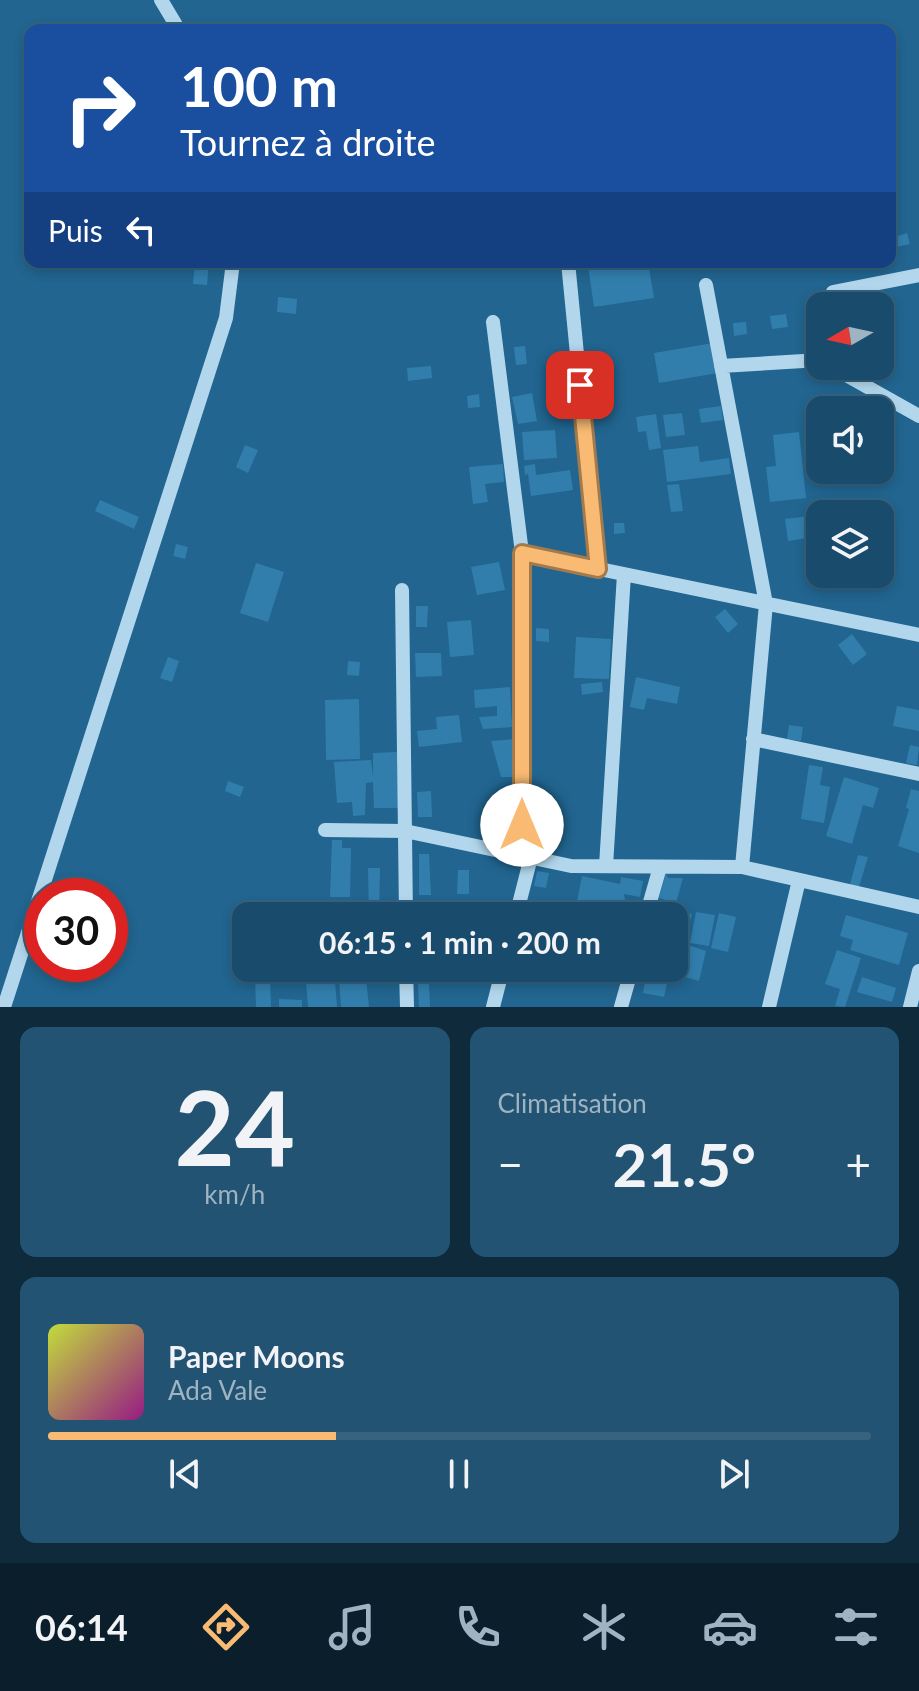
<!DOCTYPE html>
<html lang="fr">
<head>
<meta charset="utf-8">
<style>
	body { margin:0; font-family:Lato,sans-serif; background:#225372; color:#f1f3f6; height:100vh; display:flex; flex-direction:column; font-size:30px; white-space:nowrap }
	* { box-sizing:border-box; margin:0 }
	p { font-size:26px; color:#9fb4c2 }
	.icon { flex:none; width:44px; height:44px; fill:none; stroke:currentColor; stroke-width:2; stroke-linecap:round; stroke-linejoin:round }
	.map { position:relative; height:1007px; overflow:hidden }
	.drawer { display:flex; flex-direction:column; gap:20px; padding:20px; background:#0e2a3b; flex:1 }
	.drawer>* { flex:none }
	.guide { position:absolute; left:24px; top:24px; width:872px; height:244px; border-radius:16px; box-shadow:0 4px 12px #0003,0 0 0 2px #37637f; background:#1a4fa0; color:#fff; overflow:hidden }
	.needle { width:52px; rotate:261deg }
	.controls { position:absolute; left:806px; top:292px; display:grid; gap:16px }
	.controls a { display:grid; place-items:center; width:88px; height:88px; border-radius:16px; background:#194c6c; box-shadow:0 4px 12px #0003,0 0 0 2px #37637f; font-size:40px }
	.speed { position:absolute; left:24px; top:878px; display:flex; gap:16px; font-size:40px; font-weight:700; text-align:center }
	.speed>* { display:grid; place-content:center; width:104px; height:104px; border-radius:50%; background:#194c6c; box-shadow:0 4px 12px #0003,0 0 0 2px #37637f; line-height:1 }
	.speed .limit { border:12px solid #d22; background:#fff; color:#111 }
	.pin { position:absolute; display:grid; place-items:center; width:68px; height:68px; color:#fff; margin:-34px; border-radius:16px; box-shadow:0 4px 12px #0006 }
	.me { position:absolute; width:88px; margin:-44px; rotate:0deg; stroke-linejoin:round; filter:drop-shadow(0 0 6px #0008) }
	.turn { display:flex; align-items:center; gap:28px; height:168px; padding:0 24px; font-size:36px }
	.turn .icon { width:104px; height:104px; stroke-width:2.5 }
	.turn b { display:block; font-size:56px; line-height:68px }
	.then { display:flex; align-items:center; height:76px; padding:0 24px; background:#0003; gap:16px; font-size:30px }
	.big { font-size:60px; font-weight:700; line-height:1.1 }
	.drawer .tile { flex:1; display:flex; flex-direction:column; justify-content:center; gap:12px; min-width:0; padding:0 28px; border-radius:16px; background:#225372 }
	.drawer .dial { align-items:center; gap:0 }
	.dial b { font-size:104px; line-height:1 }
	.song { display:flex; align-items:center; gap:24px }
	.cover { width:96px; height:96px; border-radius:12px; background:linear-gradient(135deg,hsl(70 70% 55%),hsl(310 70% 35%)) }
	.played { height:8px; border-radius:4px; background:linear-gradient(90deg,#f9bb73 35%,#37637f 35%) }
	.keys { display:flex; justify-content:space-around; direction:ltr }
	.heat { display:flex; justify-content:space-between; align-items:center; font-size:44px; direction:ltr }
	.drawer .tiles { flex:1; display:grid; gap:20px; grid-template-columns:1fr 1fr }
	.tile:last-child { grid-column:span 2 }
	.trip { position:absolute; left:232px; top:902px; width:456px; height:80px; border-radius:16px; background:#194c6c; box-shadow:0 4px 12px #0003,0 0 0 2px #37637f; font-weight:700; line-height:80px; text-align:center }
	.tab-bar { display:flex; height:128px; justify-content:space-around; align-items:center; background:#0a1e2b; color:#9fb4c2 }
	.tab-bar .icon { width:56px; height:56px }
	.tab-bar .current { color:#f9bb73 }
	.tab-bar b { font-size:36px; color:#f1f3f6 }
	.map>svg:first-child { display:block }
	.building { fill:#317ead }
	.lines { fill:none; stroke-linecap:round; stroke-linejoin:round }
	.minor { stroke:#b2d7ed; stroke-width:14 }
	.route-casing { stroke:#a27a4b; stroke-width:20 }
	.route { stroke:#f9bb73; stroke-width:14 }
</style>
</head>
<body>
<div class="map">
<svg width="919" height="1007" viewBox="0 0 919 1007">
	<rect width="100%" height="100%" fill="#216590"/>
	<path class="building" d="M907,233l3,11 -14,3 -1,-10z
		M195,262h14l-2,23 -14,-1z
		M612,262h36l6,36 -60,9 -6,-41z
		M278,297l19,2 -1,15 -19,-2z
		M786,314l2,13 -16,2 -2,-13z
		M746,322l1,12 -13,2 -1,-13z
		M713,343l5,30 -59,10 -5,-30z
		M525,346l2,18 -11,1 -2,-18z
		M431,366l1,12 -24,3 -1,-13z
		M532,393l5,28 -19,3 -6,-27z
		M479,394l1,13 -12,1 -1,-12z
		M721,406l2,14 -22,3 -2,-14z
		M682,413l3,22 -19,2 -3,-22z
		M656,414l5,34 -12,2 -3,-19 -8,1 -2,-15z
		M555,430l2,28 -33,2 -2,-28z
		M799,432l7,66 -36,4 -4,-35 10,-1 -3,-31z
		M245,445l13,5 -10,23 -12,-6z
		M698,446l2,16 29,-4 2,16 -64,8 -4,-32z
		M886,455l8,11 -12,8 -2,-14z
		M503,464l1,18 -19,2 3,18 -15,2 -4,-37z
		M535,464l1,11 34,-5 3,20 -42,6 -3,-22 -3,1 -1,-9z
		M679,484l4,27 -12,1 -4,-27z
		M100,500l39,17 -5,12 -39,-18z
		M819,515l1,21 -32,5 -3,-22z
		M614,523h10l1,10 -11,1z
		M176,544l12,3 -3,12 -12,-3z
		M499,562l6,28 -28,5 -6,-28z
		M256,563l28,9 -16,50 -28,-9z
		M416,606h12l-1,21h-11z
		M725,609l13,15 -10,9 -13,-16z
		M471,620l3,35 -24,2 -3,-35z
		M536,628l13,1v13l-13,-1z
		M852,634l15,20 -14,11 -15,-20z
		M576,637l35,2 -2,40 -35,-1z
		M415,653h26l1,23 -26,1z
		M168,657l11,4 -7,21 -12,-4z
		M348,661l12,1 -1,14 -12,-1z
		M636,677l44,10 -3,17 -30,-6 -3,12 -14,-3z
		M602,682l1,10 -21,3 -1,-11z
		M510,687l2,40 -29,2 -4,-12 18,-1v-10l-22,2 -1,-18z
		M359,699l1,60 -34,1 -1,-60z
		M897,706l22,4v21l-26,-5z
		M459,715l3,27 -43,5 -2,-16 20,-2 -1,-12z
		M789,725l14,2 -2,14 -14,-2z
		M515,739l2,38h-16l-10,-36z
		M910,745l9,2 -2,18 -11,-2z
		M397,752l2,56h-25l-1,-26 -7,1 -1,32 -12,1 -1,-14 -15,1 -3,-41 37,-2 2,17v-24z
		M809,765l14,2 -3,18 10,2 -6,36 -23,-4z
		M844,777l35,11 -6,20 -10,-3 -11,39 -26,-8z
		M228,781l16,6 -4,10 -15,-6z
		M911,789l8,2v62l-21,-7 11,-37 -3,-1z
		M431,791l1,26h-14l-1,-25z
		M549,831v12l-11,1v-12z
		M332,840h10v8h9l-1,49h-20z
		M419,854h10l2,41h-12z
		M858,855l10,2 -10,33 -9,-2z
		M368,868h12l-1,48h-10z
		M458,870h11v24h-12z
		M537,871l12,2 -3,15 -12,-2z
		M666,873l2,5h15l-7,25 -17,-5z
		M582,876l38,8 1,-7 22,4 -3,16 -16,-3 3,19 9,3h-62z
		M441,904l1,11h-21v-10z
		M663,907l29,7 -5,19 -13,-3v-14h-13z
		M696,912l19,3 -6,31 -19,-3z
		M719,913l17,4 -8,35 -17,-4z
		M846,915l62,18 -9,32 -49,-15 3,-10 -13,-4z
		M679,942l27,9 -7,30 -27,-8z
		M837,950l24,8 -16,49 -10,-1 5,-17 -15,-5z
		M647,970l22,4 -5,23 -21,-4z
		M270,977l1,30h-15l-1,-29z
		M862,977l34,11 -4,14 -35,-10z
		M366,978l3,29h-28l-2,-28z
		M335,981l2,26h-29l-2,-25z
		M418,983h11l1,24h-11z
		M279,999l23,1v7h-23z"/>
	<g class="lines">
		<path class="minor" d="M161,0l18,30
			M568,262l30,307
			M706,285l60,319 -24,263
			M833,292l86,-17
			M493,322l29,231 1,303
			M721,366l99,-6
			M830,366l89,50
			M522,553l397,82
			M402,590l4,326
			M753,739l166,35
			M325,830l80,1 166,35 171,1 177,40
			M606,866l18,-292
			M516,916l15,-59
			M646,916l14,-49
			M406,968l1,39
			M4,1007l222,-689 7,-56
			M493,1007l10,-39
			M621,1007l11,-39
			M769,1007l30,-127
			M910,1007l9,-36"/>
	</g>
	<g class="lines">
		<defs>
			<path id="route" d="M522,825v-272l76,16 -18,-184"/>
		</defs>
		<use href="#route" class="route-casing"/>
		<use href="#route" class="route"/>
	</g>
</svg>
<div class="controls">
<a><svg class="needle" viewBox="-14 -14 28 28"><path d="M0-13l5 13h-10z" fill="#e53935"/><path d="M0 13l5-13h-10z" fill="#9fb4c2"/></svg></a>
<a><svg class="icon" aria-label="sound" viewBox="0 0 24 24"><path d="M4 9h4l5-4v14l-5-4H4zM17 9q2 3 0 6"/></svg></a>
<a><svg class="icon" aria-label="layers" viewBox="0 0 24 24"><path d="M12 4l9 5-9 5-9-5zM3 14l9 5 9-5"/></svg></a>
</div>
<div class="speed"><div class="limit">30</div></div>
<div class="pin" style="left:580px;top:385px;background:#d93025"><svg class="icon" aria-label="arrive" viewBox="0 0 24 24"><path d="M6 21V4h12l-3 4 3 4H6"/></svg></div>
<svg class="me" style="left:522px;top:825px" viewBox="-20 -20 40 40"><circle r="19" fill="#fff"/><path d="M0-13L10 11 0 6-10 11z" fill="#f9bb73"/></svg>
<div class="trip">06:15 · 1 min · 200 m</div>
<div class="guide">
<div class="turn"><svg class="icon" aria-label="right" viewBox="0 0 24 24"><path d="M7 20v-9h11M14 6l5 5-5 5"/></svg><div><b>100 m</b>Tournez à droite</div></div>
<div class="then">Puis<svg class="icon" aria-label="left" viewBox="0 0 24 24"><path d="M17 20v-9H6M10 6l-5 5 5 5"/></svg></div>
</div>
</div>
<section class="drawer">
<div class="tiles">
<div class="tile dial"><b>24</b><p>km/h</p></div>
<div class="tile"><p>Climatisation</p>
<div class="heat"><a>−</a><b class="big">21.5°</b><a>+</a></div>
</div>
<div class="tile">
<div class="song"><i class="cover"></i><div><b>Paper Moons</b><p>Ada Vale</p></div></div>
<div class="played"></div>
<div class="keys"><svg class="icon" aria-label="previous" viewBox="0 0 24 24"><path d="M18 5L8 12l10 7zM5 5v14"/></svg><svg class="icon" aria-label="pause" viewBox="0 0 24 24"><path d="M8 5v14M16 5v14"/></svg><svg class="icon" aria-label="next" viewBox="0 0 24 24"><path d="M6 5l10 7-10 7zM19 5v14"/></svg></div>
</div>
</div>
</section>
<nav class="tab-bar">
<b>06:14</b>
<svg class="icon current" aria-label="directions" viewBox="0 0 24 24"><path d="M12 3l9 9-9 9-9-9zM9 14v-3h6M13 9l2 2-2 2"/></svg>
<svg class="icon" aria-label="music" viewBox="0 0 24 24"><path d="M9 18V5l10-2v13"/><circle cx="6" cy="18" r="3"/><circle cx="16" cy="16" r="3"/></svg>
<svg class="icon" aria-label="phone" viewBox="0 0 24 24"><path d="M5 4h4l2 5-3 2q2 4 5 5l2-3 5 2v4C11 20 4 13 5 4z"/></svg>
<svg class="icon" aria-label="climate" viewBox="0 0 24 24"><path d="M12 3v18M4 7l16 10M4 17L20 7"/></svg>
<svg class="icon" aria-label="car" viewBox="0 0 24 24"><path d="M5 17H2v-5l4-1 3-4h7l3 4 3 1v5h-3M9 17h6M6 11h13"/><circle cx="7" cy="17" r="2"/><circle cx="17" cy="17" r="2"/></svg>
<svg class="icon" aria-label="filters" viewBox="0 0 24 24"><path d="M4 7h16M4 17h16"/><circle cx="9" cy="7" r="2"/><circle cx="15" cy="17" r="2"/></svg>
</nav>
</body>
</html>
